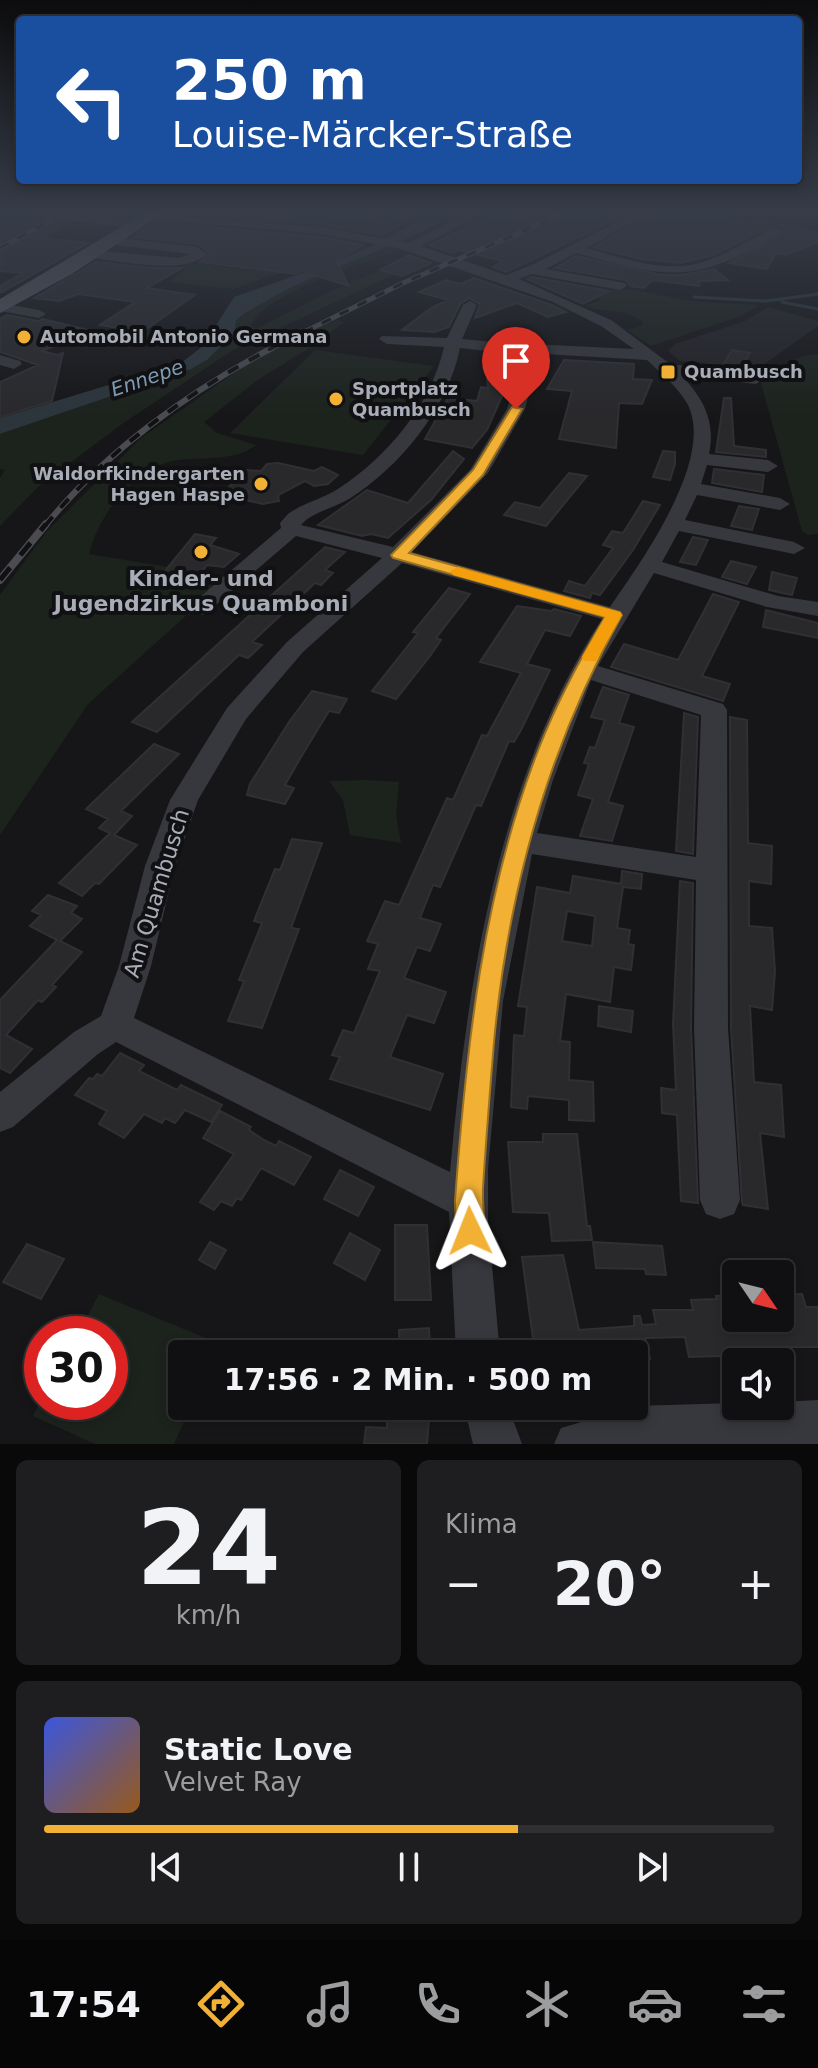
<!DOCTYPE html>
<html lang="de">
<head>
<meta charset="utf-8">
<style>
	body { margin:0; font-family:"DejaVu Sans",sans-serif; background:#1e1e20; color:#f1f3f6; height:100vh; display:flex; flex-direction:column; font-size:30px; white-space:nowrap }
	* { box-sizing:border-box; margin:0 }
	p { font-size:26px; color:#9c9d9f }
	.icon { flex:none; width:44px; height:44px; fill:none; stroke:currentColor; stroke-width:2; stroke-linecap:round; stroke-linejoin:round }
	.map { position:relative; height:1444px; overflow:hidden }
	.drawer { display:flex; flex-direction:column; gap:16px; padding:16px; background:#09090a; flex:1 }
	.drawer>* { flex:none }
	.top-card { position:absolute; left:16px; top:16px; width:786px; height:168px; border-radius:8px; box-shadow:0 4px 12px #0003,0 0 0 2px #303032; background:#1a4fa0; color:#fff; overflow:hidden }
	.needle { width:52px; rotate:125deg }
	.controls { position:absolute; left:722px; top:1260px; display:grid; gap:16px }
	.controls a { display:grid; place-items:center; width:72px; height:72px; border-radius:8px; background:#101012; box-shadow:0 4px 12px #0003,0 0 0 2px #303032; font-size:40px }
	.speed { position:absolute; left:24px; top:1316px; display:flex; gap:16px; font-size:40px; font-weight:700; text-align:center }
	.speed>* { display:grid; place-content:center; width:104px; height:104px; border-radius:50%; background:#101012; box-shadow:0 4px 12px #0003,0 0 0 2px #303032; line-height:1 }
	.speed .limit { border:12px solid #d22; background:#fff; color:#111 }
	.pin { position:absolute; display:grid; place-items:center; width:68px; height:68px; color:#fff; margin:-82px -34px; border-radius:50% 50% 50% 0; rotate:-45deg; box-shadow:0 0 8px #0007 }
	.pin .icon { rotate:45deg }
	.me { position:absolute; width:88px; margin:-44px; rotate:358deg; stroke-linejoin:round; filter:drop-shadow(0 0 6px #0008) }
	.turn { display:flex; align-items:center; gap:28px; height:168px; padding:0 24px; font-size:36px }
	.turn .icon { width:104px; height:104px; stroke-width:2.5 }
	.turn b { display:block; font-size:56px; line-height:68px }
	.big { font-size:60px; font-weight:700; line-height:1.1 }
	.drawer .tile { flex:1; display:flex; flex-direction:column; justify-content:center; gap:12px; min-width:0; padding:0 28px; border-radius:12px; background:#1e1e20 }
	.drawer .dial { align-items:center; gap:0 }
	.dial b { font-size:104px; line-height:1 }
	.song { display:flex; align-items:center; gap:24px }
	.cover { width:96px; height:96px; border-radius:12px; background:linear-gradient(135deg,hsl(230 70% 55%),hsl(30 70% 35%)) }
	.played { height:8px; border-radius:4px; background:linear-gradient(90deg,#f2b134 65%,#303032 65%) }
	.keys { display:flex; justify-content:space-around; direction:ltr }
	.heat { display:flex; justify-content:space-between; align-items:center; font-size:44px; direction:ltr }
	.drawer .tiles { flex:1; display:grid; gap:16px; grid-template-columns:1fr 1fr }
	.tile:last-child { grid-column:span 2 }
	.trip { position:absolute; left:168px; top:1340px; width:480px; height:80px; border-radius:8px; background:#101012; box-shadow:0 4px 12px #0003,0 0 0 2px #303032; font-weight:700; line-height:80px; text-align:center }
	.menu { display:flex; height:128px; justify-content:space-around; align-items:center; background:#060607; color:#9c9d9f }
	.menu .icon { width:56px; height:56px }
	.menu .active { color:#f2b134 }
	.menu b { font-size:36px; color:#f1f3f6 }
	.map>svg:first-child { display:block }
	.built { fill:#222225 }
	.green { fill:#1c231d }
	.water { fill:#2c353c }
	.lines { fill:none; stroke-linecap:round; stroke-linejoin:round }
	.stream { stroke:#2c353c; stroke-width:3 }
	.building { fill:#29292c; stroke:#303034; stroke-width:2; fill-rule:evenodd }
	.minor { fill:#37383d; fill-rule:evenodd }
	.major { fill:#53555c; fill-rule:evenodd }
	.rail-far2-casing { stroke:#4a4c52; stroke-width:5 }
	.rail-far1-casing { stroke:#4a4c52; stroke-width:6 }
	.rail-casing { stroke:#4a4c52; stroke-width:8 }
	.rail-far2 { stroke:#111113; stroke-width:3; stroke-dasharray:10; stroke-linecap:butt }
	.rail-far1 { stroke:#111113; stroke-width:4; stroke-dasharray:12; stroke-linecap:butt }
	.rail { stroke:#111113; stroke-width:5; stroke-dasharray:16; stroke-linecap:butt }
	.route { fill:#f2b134; stroke:#9d7322; stroke-width:2 }
	.slow { fill:#f59e0b }
	.poi-dot { fill:#f2b134; stroke:#111113; stroke-width:3 }
	.labels { text-anchor:middle; stroke-width:8; stroke-linejoin:round; paint-order:stroke }
	.far-poi-label { font-size:18px; font-weight:bold; fill:#a8adb8; stroke:#111113; text-anchor:start }
	.far-water-label { font-size:20px; font-style:italic; fill:#7f9bb3; stroke:#111113 }
	.poi-label { font-size:22px; font-weight:bold; fill:#a8adb8; stroke:#111113 }
	.street-label { font-size:22px; fill:#a8adb8; stroke:#111113 }
</style>
</head>
<body>
<div class="map">
<svg width="818" height="1444" viewBox="0 0 818 1444">
	<rect width="100%" height="100%" fill="#161618"/>
	<path class="built" d="M0,214h141l-17,10 -74,-7 -50,28z
		M768,307l50,14v5l-59,42 -10,-1 -8,7 -24,-4 2,-4 -20,-4 -3,3 -17,-5 -11,-9 7,-7 70,-23z"/>
	<path class="green" d="M389,247l9,4c-35,12 -132,42 -147,74l5,4c44,-20 108,-62 156,-63l-179,84 -111,74 -84,63 -38,39v-48l5,-8 -5,-1v-35l191,-65 16,-9 28,-28c0,-4 0,-9 2,-12 11,-20 125,-62 152,-73z
		M186,263l93,10 -46,16 -65,-7 15,-11z
		M617,287l75,14 68,4 -22,12 -87,29 -24,-16 14,-4 2,-4c-17,-14 -39,-9 -59,-16l17,-6 -4,-3z
		M337,320l7,2 -30,23 -55,34 -55,43 13,11 39,12c-19,16 -53,12 -78,15 -42,5 -80,55 -89,94l140,23 -141,127 -88,131v-240l46,-63 95,-94 96,-67 43,-26z
		M315,350l119,16 -71,89 -133,-22z
		M818,354v180l-10,1 -6,-4 -43,-155 44,-20z
		M367,780l32,2 -3,33 5,28 -51,-8 -7,-35 -14,-19z
		M99,1294l121,50 -5,10h-33v52h9l-17,38h-79l-62,-28 9,-17v3h68v-68h-32z"/>
	<path class="water" d="M431,214h23c-58,36 -128,52 -188,87 -11,7 -21,10 -30,20l-1,11 -28,28 -16,9 -191,65v-16l181,-55 22,-17 31,-49 103,-36 43,-19z"/>
	<g class="lines">
		<path class="stream" d="M694,297l72,4 52,-7
			M782,302l36,7"/>
	</g>
	<path class="building" d="M183,214h187l12,7 9,-5 23,1 -33,18 -61,-11z
		M495,214l15,2 6,-2h111l-121,58 -13,-5 9,-6 -43,-11 -7,3 -23,-8z
		M651,214h58l40,8 13,-2 56,13v9l-32,13 -10,-2 -9,16 -38,-6 57,-31 -1,-5 -10,-3 -61,31 -33,8 -40,-4 -47,-12z
		M47,219l21,4 -27,15 47,5 -88,50v-7l23,-13 -23,-2v-48l6,-3 41,3z
		M155,222l165,15 43,8 -27,16 13,25 -47,-15 -7,3 -95,-12 10,-9 -12,-9 -64,-7z
		M409,255l22,8 -29,13 -22,-6z
		M576,256l85,19h21l32,-6 14,11 -28,1 -1,5 -47,-6 -8,8 -14,-2 -4,-6 -71,-12z
		M96,262l56,6h30l-35,20 48,7 -53,37 -42,-7 35,-23 -57,-8 -19,7 -25,-3z
		M532,277l77,14 -26,13 -56,-25z
		M474,278l78,27 14,7 -18,5 -31,-14 -42,15 5,-14 -11,-6 -9,6 -11,23 -15,5 -32,-2 29,-22 17,-8 -29,-8 27,-12 15,4z
		M7,315l31,6 5,-2 49,12 -50,20 15,4 6,-2 -11,48 -52,16v-35l38,-17 -38,-13v-33z
		M732,350l18,3 -10,16 -18,-2z
		M485,354l18,2 3,31 -19,43 -15,18 -47,-9 23,-41 29,3 4,-14 7,1z
		M564,360l70,4 -1,15 19,1 -10,24 -23,-1 -3,45 -57,-9 13,-48 -25,-2z
		M724,398h7l3,48 32,4v7l-50,-5z
		M453,451l11,8 -33,41 -43,38 -17,-4 -9,2 -44,-11 49,-35 41,13z
		M663,451l12,1v12l-5,16 -17,-3z
		M278,463l36,8 8,-4 16,8 -10,9 -14,2 -9,-5 -27,14 1,6 -16,3 -18,-4 4,-9 -21,-3 17,-18 16,1 6,-7z
		M714,469l50,6 -2,17 -50,-9z
		M569,473l18,3 -41,50 -42,-11 11,-13 25,6z
		M643,501l17,4 -27,45 -33,45 -8,-2 -2,5 -26,-7 5,-10 16,5 28,-38 -10,-3 9,-14 11,2z
		M739,506l20,3 -7,21 -21,-4z
		M195,534l21,4 -6,7 29,9 -15,13 -17,-2 -15,18 -32,-6z
		M693,537l15,3 -12,25 -16,-3z
		M325,547l20,5 -20,18 8,3 -12,12 -6,-2 -63,59 10,3 -14,13 -9,-3 -82,77 -25,-10z
		M731,561l25,6 -9,17 -25,-7z
		M772,572l25,6 -5,17 -23,-5z
		M449,588l21,6 -34,44 5,2 -11,16 -34,43 -24,-8 46,-58 -5,-1z
		M713,594l26,8 -37,74 28,8 -7,17 -112,-34 13,-23 54,16z
		M517,606l34,5 3,-2 27,7 -11,20 -25,-6 -18,34 23,6 -29,60 -7,12 -5,-1 -28,65 -5,-1 -36,82 -7,-2 -13,33 21,6 -11,27 -13,-4 -13,31 42,14 -12,31 -27,-8 -17,42 53,17 -13,36 -100,-31 10,-22 -8,-2 11,-25 11,3 26,-62 -12,-2 10,-25 -11,-3 18,-40 14,4 48,-107 6,2 29,-65 5,1 34,-63 -41,-11z
		M766,610l52,13v15l-55,-11z
		M603,687l26,8 -10,28 15,4 -26,75 15,4 -11,35 -32,-5 13,-37 -15,-4 11,-31 -5,-1 6,-16 5,1 10,-28 -14,-3z
		M312,691l35,8 -8,14 -10,-2 -28,46 -16,28 9,3 -9,16 -38,-9 3,-11 39,-62z
		M684,713l14,4 -5,137 -17,-3z
		M730,717l17,3 1,123 24,3 -1,38 -22,-3v45l23,2 3,43 -3,39 -22,-4 4,76 27,3 3,52 -24,-4 8,76 -25,-4 -1,-3 -11,-174z
		M154,744l25,10 -58,57 11,5 -18,19 23,10 -38,39 -4,-1 -13,13 -23,-13 51,-50 -11,-5 9,-9 -22,-10z
		M292,839l30,4 -31,85 8,1 -37,99 -34,-7 16,-40 -5,-1 23,-57 -8,-2 21,-52 5,1z
		M622,871l20,3 -1,15 -18,-2 -6,41 13,2 -2,14 6,1 -3,25 -17,-3 -4,35 -44,-8 -6,47 10,1 -1,38 24,2 1,39 -25,-1v-20l-41,-4 -1,13 -16,-2 3,-72 10,1 3,-29 -9,-1 19,-119 33,6 3,-17 48,8zM567,911l28,5 -3,30 -30,-5z
		M680,881l13,2 -2,145 7,175 -17,-2 -4,-86 -15,-2 -1,-25 15,2 -3,-66z
		M48,895l29,11 -6,7 11,6 -22,22 22,11 -30,33 4,2 -14,15 -4,-2 -32,35 26,14 -22,24 -10,-5v-68l57,-60 -27,-14 11,-11 -9,-4z
		M599,1006l34,5 -2,21 -33,-6z
		M120,1053l24,12 -5,6 38,19 4,-5 41,20 -11,17 -26,-12 -10,13 -10,-5 -3,5 -18,-9 -20,24 -25,-14 8,-13 -32,-16 14,-17 4,1 4,-5 5,2z
		M220,1111l31,16 -2,3 15,10 12,6 3,-5 32,16 -17,28 -33,-17 -20,32 -4,-2 -5,8 -11,-5 -7,9 -14,-8 34,-48 -31,-16z
		M543,1134h34l10,92h3l2,14 -40,1 -3,-28 -36,-1 -5,-70h35z
		M340,1170l34,17 -16,29 -34,-17z
		M395,1225h32l4,75h-36z
		M350,1233l30,17 -15,30 -31,-17z
		M210,1242l16,8 -11,19 -16,-9z
		M593,1242l69,4 4,29 -20,-1 -1,-5 -49,-1z
		M27,1244l37,15 -23,40 -38,-17z
		M563,1255l16,75 55,-4v-10h6l2,9 14,-1 -3,-14h40l-2,-10 26,-1 -1,-3 20,-1v23h44v-23l22,-1 4,13h12v40h-49l1,4h-14l1,4 -68,2 -4,-20 -40,1 5,21 -16,1v-6h-99l-13,-97z
		M429,1328l1,21 -30,1 -1,-20z
		M387,1406h43l-3,38h-63l2,-17 21,1z"/>
	<g class="lines">
		<path class="minor" d="M45,214h32l60,7 6,4 -6,4 -86,-11z
			M147,214l173,13 88,16 59,-29h15l-61,32 85,29 28,-11 99,-50h15l-62,34c35,9 73,24 109,16 28,-6 53,-24 79,-37l10,3c-10,9 -25,16 -38,22 -64,35 -105,18 -170,1l-30,16 79,14 2,3 -7,4 -88,-16 -13,5 92,41 59,44 92,11 2,4 -8,5 -75,-9c22,23 35,46 28,79l59,6 10,6 -10,6 -61,-7 -6,19 79,14 10,6 -10,6 -83,-15 -12,25 109,22 11,6 -11,6 -115,-23 -17,31 116,34 40,6v14l-51,-9 -113,-34 -56,93 125,38 4,6 1,318 12,172 -6,14 -14,5 -14,-5 -6,-14 -6,-172 2,-148 -164,-26 -29,147 -15,168v52l12,133h-44l-7,-142 -333,-170 -18,12 -85,73 -13,5v-40l74,-60 27,-16 18,-50 26,-100 25,-66 57,-92 60,-66 95,-84 -86,-22 -92,79h-16l-3,-5 96,-82 -1,-5 8,-9c15,-11 34,-15 50,-25 49,-32 93,-84 106,-142l-57,-3 -8,-5 3,-3 65,2 16,-33 7,-4 7,4 -15,34c58,6 114,7 172,10l-33,-23 -48,-24 -155,-54 -78,-14 -168,-15zM460,348l63,7 -16,54 -37,61 -77,77 -92,-22c11,-13 33,-17 48,-26 51,-32 99,-91 111,-151zM544,354l103,6c14,13 32,28 41,45 27,55 -48,158 -78,202l-198,-55 76,-79 37,-64 13,-52zM402,563l200,56c-105,160 -135,365 -152,553l-316,-154 17,-52 24,-100 23,-66 48,-81 57,-67zM591,680l110,35 -5,142 -159,-24 16,-53z
			M373,214h16l-6,4z
			M112,237l84,10 11,7c-22,22 -86,7 -116,4l-7,-4 7,-4 87,8 13,-4 -84,-10v-6z
			M0,303l39,7 7,4 -7,4 -39,-7z
			M0,355l20,6 2,3 -8,5 -14,-4z
			M818,1400v44h-264l7,-16 74,-22 101,-3v3h44v-4z
			M464,1406h44l14,38h-49z"/>
		<path class="major" d="M143,214h19l-90,60 -72,39v-14z"/>
		<defs>
			<path id="rail-far2" d="M0,248l62,-34
				M268,350l135,-67 160,-69"/>
			<path id="rail-far1" d="M45,526c60,-74 143,-134 227,-178"/>
			<path id="rail" d="M0,580l46,-56"/>
		</defs>
		<use href="#rail-far2" class="rail-far2-casing"/>
		<use href="#rail-far1" class="rail-far1-casing"/>
		<use href="#rail" class="rail-casing"/>
		<use href="#rail-far2" class="rail-far2"/>
		<use href="#rail-far1" class="rail-far1"/>
		<use href="#rail" class="rail"/>
	</g>
	<linearGradient id="sky" x2="0" y2="1"><stop stop-color="#0c0c0d"/><stop offset="0.51" stop-color="#363c48"/><stop offset="1" stop-color="#363c48" stop-opacity="0"/></linearGradient>
	<rect width="818" height="416" fill="url(#sky)"/>
	<path class="route" d="M512,407l10,2 -39,66 -74,78 211,59 2,3c-74,132 -114,276 -128,427 -4,49 -8,97 -11,146 -1,17 4,37 -3,53l-10,4 -9,-4 -5,-10 -1,-30c11,-153 28,-310 84,-453 18,-46 41,-89 66,-131l-212,-59 -2,-3 82,-85z"/>
	<path class="slow" d="M458,567l162,45 2,3 -26,46h-12l-2,-4 23,-40 -152,-42 -3,-4z"/>
	<g class="poi-dot">
		<circle cx="24" cy="337" r="8"/>
		<rect x="660" y="364" width="16" height="16" rx="4"/>
		<circle cx="336" cy="399" r="8"/>
		<circle cx="261" cy="484" r="8"/>
		<circle cx="201" cy="552" r="8"/>
	</g>
	<g class="labels">
		<g class="far-poi-label">
			<text x="40" y="343">Automobil Antonio Germana</text>
			<text x="684" y="378">Quambusch</text>
			<text x="352" y="395">Sportplatz<tspan x="352" dy="21">Quambusch</tspan></text>
			<text x="245" y="480" text-anchor="end">Waldorfkindergarten<tspan x="245" dy="21">Hagen Haspe</tspan></text>
		</g>
		<g class="far-water-label">
			<text transform="translate(147 378) rotate(-19)" y="7">Ennepe</text>
		</g>
		<g class="poi-label">
			<text x="201" y="586">Kinder- und<tspan x="201" dy="25">Jugendzirkus Quamboni</tspan></text>
		</g>
		<g class="street-label">
			<text transform="translate(156 893) rotate(-73)" y="8">Am Quambusch</text>
		</g>
	</g>
</svg>
<div class="controls">
<a><svg class="needle" viewBox="-14 -14 28 28"><path d="M0-13l5 13h-10z" fill="#e53935"/><path d="M0 13l5-13h-10z" fill="#9c9d9f"/></svg></a>
<a><svg class="icon" aria-label="sound" viewBox="0 0 24 24"><path d="M4 9h4l5-4v14l-5-4H4zM17 9q2 3 0 6"/></svg></a>
</div>
<div class="speed"><div class="limit">30</div></div>
<div class="pin" style="left:516px;top:409px;background:#d93025"><svg class="icon" aria-label="arrive" viewBox="0 0 24 24"><path d="M6 21V4h12l-3 4 3 4H6"/></svg></div>
<svg class="me" style="left:470px;top:1231px" viewBox="-20 -20 40 40"><path d="M0-17L14 15 0 8-14 15z" fill="#f2b134" stroke="#fff" stroke-width="4"/></svg>
<div class="trip">17:56 · 2 Min. · 500 m</div>
<div class="top-card">
<div class="turn"><svg class="icon" aria-label="left" viewBox="0 0 24 24"><path d="M17 20v-9H6M10 6l-5 5 5 5"/></svg><div><b>250 m</b>Louise-Märcker-Straße</div></div>
</div>
</div>
<section class="drawer">
<div class="tiles">
<div class="tile dial"><b>24</b><p>km/h</p></div>
<div class="tile"><p>Klima</p>
<div class="heat"><a>−</a><b class="big">20°</b><a>+</a></div>
</div>
<div class="tile">
<div class="song"><i class="cover"></i><div><b>Static Love</b><p>Velvet Ray</p></div></div>
<div class="played"></div>
<div class="keys"><svg class="icon" aria-label="previous" viewBox="0 0 24 24"><path d="M18 5L8 12l10 7zM5 5v14"/></svg><svg class="icon" aria-label="pause" viewBox="0 0 24 24"><path d="M8 5v14M16 5v14"/></svg><svg class="icon" aria-label="next" viewBox="0 0 24 24"><path d="M6 5l10 7-10 7zM19 5v14"/></svg></div>
</div>
</div>
</section>
<nav class="menu">
<b>17:54</b>
<svg class="icon active" aria-label="directions" viewBox="0 0 24 24"><path d="M12 3l9 9-9 9-9-9zM9 14v-3h6M13 9l2 2-2 2"/></svg>
<svg class="icon" aria-label="music" viewBox="0 0 24 24"><path d="M9 18V5l10-2v13"/><circle cx="6" cy="18" r="3"/><circle cx="16" cy="16" r="3"/></svg>
<svg class="icon" aria-label="phone" viewBox="0 0 24 24"><path d="M5 4h4l2 5-3 2q2 4 5 5l2-3 5 2v4C11 20 4 13 5 4z"/></svg>
<svg class="icon" aria-label="climate" viewBox="0 0 24 24"><path d="M12 3v18M4 7l16 10M4 17L20 7"/></svg>
<svg class="icon" aria-label="car" viewBox="0 0 24 24"><path d="M5 17H2v-5l4-1 3-4h7l3 4 3 1v5h-3M9 17h6M6 11h13"/><circle cx="7" cy="17" r="2"/><circle cx="17" cy="17" r="2"/></svg>
<svg class="icon" aria-label="filters" viewBox="0 0 24 24"><path d="M4 7h16M4 17h16"/><circle cx="9" cy="7" r="2"/><circle cx="15" cy="17" r="2"/></svg>
</nav>
</body>
</html>
